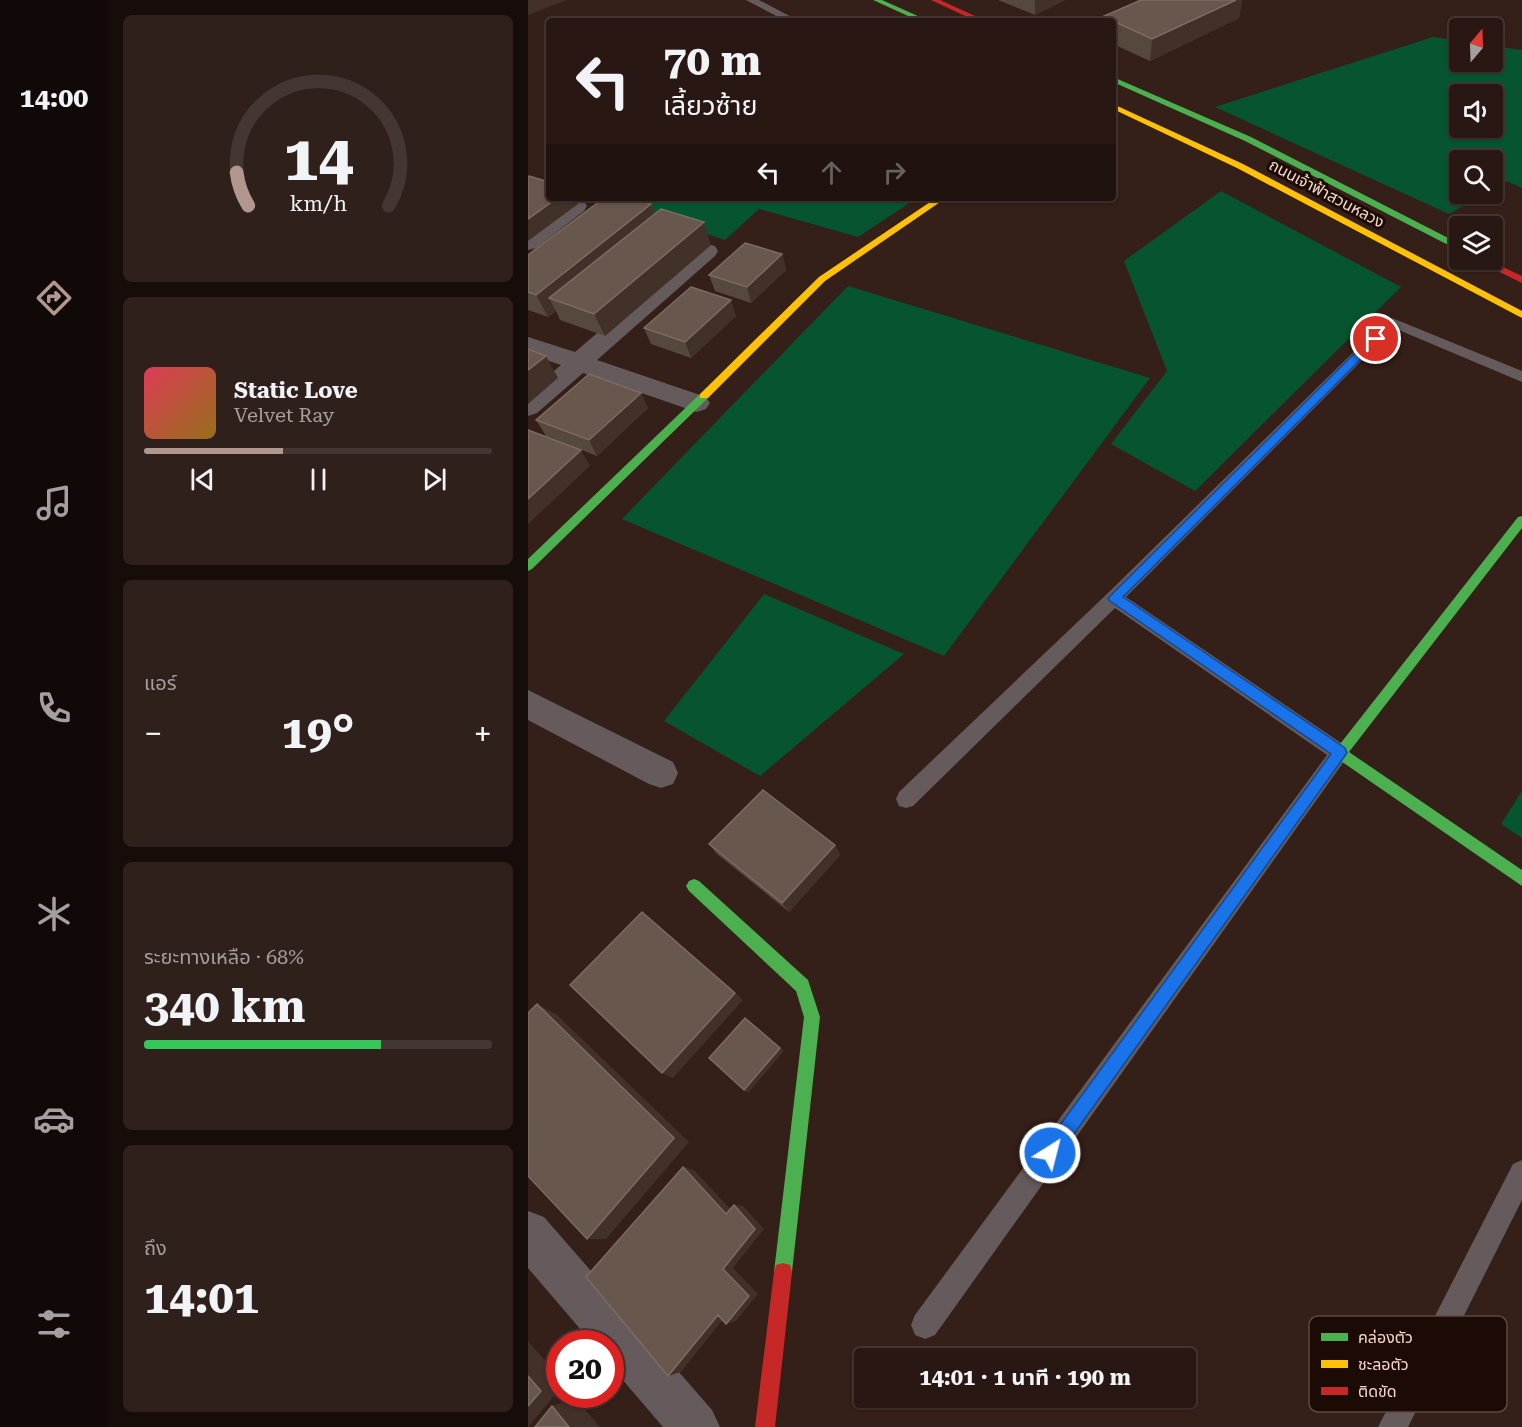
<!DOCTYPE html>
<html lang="th">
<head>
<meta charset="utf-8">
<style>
	body { margin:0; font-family:"Roboto Serif","Noto Sans Thai",serif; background:#30201c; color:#f1f3f6; height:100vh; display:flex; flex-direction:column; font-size:22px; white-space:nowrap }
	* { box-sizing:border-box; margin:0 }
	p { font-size:20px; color:#a59fa0 }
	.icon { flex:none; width:33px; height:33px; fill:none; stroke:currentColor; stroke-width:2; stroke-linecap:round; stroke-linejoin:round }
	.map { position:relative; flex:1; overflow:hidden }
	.sheet { display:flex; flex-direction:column; gap:15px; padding:15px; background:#160d0a; width:420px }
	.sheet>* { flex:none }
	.top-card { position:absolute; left:18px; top:18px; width:570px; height:183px; border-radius:6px; box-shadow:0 2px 4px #0004,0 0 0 2px #443633; background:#281713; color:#f1f3f6; overflow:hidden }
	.needle { width:39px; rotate:19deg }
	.buttons { position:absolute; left:921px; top:18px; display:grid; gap:12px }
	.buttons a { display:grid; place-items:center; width:54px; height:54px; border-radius:6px; background:#281713; box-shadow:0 2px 4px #0004,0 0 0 2px #443633; font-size:30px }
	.speed { position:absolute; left:18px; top:1330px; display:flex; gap:12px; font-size:30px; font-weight:700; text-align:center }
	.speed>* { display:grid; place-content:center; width:78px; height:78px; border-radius:50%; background:#281713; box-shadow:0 2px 4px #0004,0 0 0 2px #443633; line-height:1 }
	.speed .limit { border:9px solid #d22; background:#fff; color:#111 }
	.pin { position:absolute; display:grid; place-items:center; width:51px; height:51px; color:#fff; margin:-26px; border:3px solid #fff; border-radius:50%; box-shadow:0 2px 6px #0007 }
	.me { position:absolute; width:66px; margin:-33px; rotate:36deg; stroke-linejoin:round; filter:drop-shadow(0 0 4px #0008) }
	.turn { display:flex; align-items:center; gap:21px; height:126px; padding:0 18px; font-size:27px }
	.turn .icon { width:78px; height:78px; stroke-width:2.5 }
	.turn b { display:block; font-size:42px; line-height:51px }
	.lanes { display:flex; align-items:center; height:57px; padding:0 18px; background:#0003; justify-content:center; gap:30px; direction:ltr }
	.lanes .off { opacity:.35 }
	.big { font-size:45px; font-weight:700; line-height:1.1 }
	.sheet .card { flex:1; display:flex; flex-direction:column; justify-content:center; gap:9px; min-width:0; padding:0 21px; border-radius:9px; background:#30201c }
	.sheet .dial { align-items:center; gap:0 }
	.dial svg { height:156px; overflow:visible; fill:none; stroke:#443633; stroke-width:7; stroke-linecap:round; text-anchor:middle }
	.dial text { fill:#f1f3f6; stroke:none }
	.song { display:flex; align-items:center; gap:18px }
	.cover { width:72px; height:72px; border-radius:9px; background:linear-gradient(135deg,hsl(350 70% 55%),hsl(40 70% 35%)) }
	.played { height:6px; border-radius:3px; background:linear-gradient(90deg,#b2978f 40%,#443633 40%) }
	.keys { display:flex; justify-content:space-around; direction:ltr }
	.heat { display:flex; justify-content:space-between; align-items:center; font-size:33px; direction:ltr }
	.charge { height:9px; border-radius:4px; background:linear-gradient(90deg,#34c759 68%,#443633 0) }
	.trip { position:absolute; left:326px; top:1348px; width:342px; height:60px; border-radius:6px; background:#281713; box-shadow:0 2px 4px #0004,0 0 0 2px #443633; font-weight:700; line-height:60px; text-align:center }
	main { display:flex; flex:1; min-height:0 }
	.tabs { display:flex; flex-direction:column; width:108px; justify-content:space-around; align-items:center; background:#100908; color:#a59fa0 }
	.tabs .icon { width:42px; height:42px }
	.tabs .selected { color:#b2978f }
	.tabs b { font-size:27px; color:#f1f3f6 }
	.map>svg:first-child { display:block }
	.green { fill:#075530; fill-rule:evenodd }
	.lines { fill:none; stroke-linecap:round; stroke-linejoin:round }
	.lane { fill:#655b5c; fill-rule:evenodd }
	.street { fill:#655b5c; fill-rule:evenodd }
	.fast { fill:#4caf50; fill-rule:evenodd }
	.slow { fill:#ffc107; fill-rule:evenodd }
	.jam { fill:#c62828; fill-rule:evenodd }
	.wall { fill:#57483d }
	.shaded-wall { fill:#423128 }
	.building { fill:#68574d; stroke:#7e6b61; stroke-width:1.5 }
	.route { fill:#1a73e8; stroke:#114b97; stroke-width:1.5 }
	.labels { text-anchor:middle; stroke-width:6; stroke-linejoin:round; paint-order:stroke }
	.far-street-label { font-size:16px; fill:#f5d7cf; stroke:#1c0a05 }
	.key { fill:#1c0a05; stroke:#5d4842; stroke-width:1.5 }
	.key-label { font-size:16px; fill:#f5d7cf }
</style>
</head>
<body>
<main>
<nav class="tabs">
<b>14:00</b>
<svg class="icon selected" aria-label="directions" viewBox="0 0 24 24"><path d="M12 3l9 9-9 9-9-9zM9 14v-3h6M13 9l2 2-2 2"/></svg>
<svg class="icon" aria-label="music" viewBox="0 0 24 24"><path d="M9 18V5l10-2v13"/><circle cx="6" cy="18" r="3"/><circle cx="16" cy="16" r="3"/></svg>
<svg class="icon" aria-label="phone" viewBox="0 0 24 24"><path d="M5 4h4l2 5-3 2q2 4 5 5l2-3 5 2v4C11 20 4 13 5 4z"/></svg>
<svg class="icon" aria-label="climate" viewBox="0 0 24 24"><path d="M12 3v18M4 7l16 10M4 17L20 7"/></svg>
<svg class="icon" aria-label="car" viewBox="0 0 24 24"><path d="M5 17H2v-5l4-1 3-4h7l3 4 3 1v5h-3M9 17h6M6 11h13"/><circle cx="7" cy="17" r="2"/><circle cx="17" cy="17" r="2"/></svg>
<svg class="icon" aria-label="filters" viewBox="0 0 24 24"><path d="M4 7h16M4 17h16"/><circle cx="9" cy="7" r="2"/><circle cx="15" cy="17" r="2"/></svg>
</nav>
<section class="sheet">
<div class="card dial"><svg viewBox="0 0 100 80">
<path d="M14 69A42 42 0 1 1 86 69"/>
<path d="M14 69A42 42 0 0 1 8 52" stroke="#b2978f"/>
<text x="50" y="56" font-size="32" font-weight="700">14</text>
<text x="50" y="72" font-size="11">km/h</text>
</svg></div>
<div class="card">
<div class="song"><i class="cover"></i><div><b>Static Love</b><p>Velvet Ray</p></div></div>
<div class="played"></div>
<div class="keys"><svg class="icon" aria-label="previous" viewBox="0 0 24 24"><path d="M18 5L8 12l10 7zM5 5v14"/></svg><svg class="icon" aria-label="pause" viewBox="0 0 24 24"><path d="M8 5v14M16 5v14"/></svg><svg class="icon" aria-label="next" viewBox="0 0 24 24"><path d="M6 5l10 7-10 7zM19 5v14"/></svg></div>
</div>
<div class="card"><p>แอร์</p>
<div class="heat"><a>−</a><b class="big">19°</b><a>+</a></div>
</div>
<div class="card"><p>ระยะทางเหลือ · 68%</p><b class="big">340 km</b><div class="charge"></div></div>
<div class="card"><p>ถึง</p><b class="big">14:01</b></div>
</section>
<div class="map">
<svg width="994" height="1427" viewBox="0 0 994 1427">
	<rect width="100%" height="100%" fill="#351f19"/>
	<path class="green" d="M905,37l26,4 1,21h32l1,-16 29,4v138l-15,-7 -14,8 -1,-29h-32v34h25l-36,20 -234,-107zM932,94h32v34h-32z
		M693,191l180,96 -206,204 -84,-47 56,-73 -43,-110z
		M69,198h320l-59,39 -99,-28 -34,31z
		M320,286l302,92 -206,278 -322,-137z
		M236,594l140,60 -144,122 -96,-55z
		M994,791v47l-21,-14z"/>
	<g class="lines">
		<path class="lane" d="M218,0h13l40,21h-13z
			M21,137v8h-5v-6z
			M864,318l130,53v11l-128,-54 -268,269 221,150 3,6 -415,582 -10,4 -10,-4 -4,-10 4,-10 412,-560 -212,-147 -202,198 -7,2 -7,-2 -3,-7 3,-7 209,-199 279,-274z
			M994,1160v40l-114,227h-30l135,-263z"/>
		<path class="street" d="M48,200l8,1 3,5 -3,5 -48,37 -8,2v-18l40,-31z
			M179,244l8,2 3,5 -3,5 -118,104 109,37 4,6 -4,6 -9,3 -9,-3 -105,-36 -46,40 -9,3v-23l33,-28 -33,-11v-17l47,15 124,-106z
			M0,690l145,72 5,11 -5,11 -12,4 -12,-4 -121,-64z
			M0,1211l16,6 168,193 8,17h-57l-53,-62v-21h-17l-65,-76z"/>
		<path class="fast" d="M345,0h9l47,21h-10z
			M585,77l138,60 209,107v7l-215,-110 -132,-59z
			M176,392l4,2v4l-176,171 -4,2v-12l172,-165z
			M994,516v12l-173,224 173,118v16l-187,-129 -2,-4 185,-236z
			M166,879l5,2 109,99 12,37 -28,255 -2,7 -7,2 -7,-2 -2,-7 30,-255 -8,-26 -107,-100 -3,-5 3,-5z"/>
		<path class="slow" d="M585,104l130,60 279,147v7l-285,-150 -124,-59z
			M408,198h10l-121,83 -117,117h-8v-4l119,-117z"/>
		<path class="jam" d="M403,0h9l46,21h-10z
			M950,260h10l34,16v7l-43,-21z
			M255,1263l7,2 2,7 -17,155h-20l19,-155 2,-7z"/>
	</g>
	<path class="wall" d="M470,0h67l-30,15z
		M613,0h101l-3,18 -89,43 -37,-17v-23h-11v-4z
		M123,204l4,10 56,31 -106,91 -45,-16 -4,-9 -8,6 -20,-7v-55z
		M254,254l4,16 -35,33 -36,-12 -6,-16z
		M208,316l-45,42 -40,-14 -7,-16z
		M113,393l7,15 -51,48 -51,-20 -10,-16z
		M181,844l126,1 5,10 -51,57 -72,-58z"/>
	<path class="shaded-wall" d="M0,0h39l-39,15z
		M507,0h30l-30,15z
		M708,0h6l-3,18 -89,43 2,-22z
		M29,198h18l3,6 -50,37v-22z
		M123,204l8,23 -110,71 7,13 -8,6 -12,-22z
		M176,222l7,23 -106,91 -11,-22z
		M254,254l4,16 -35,33 -4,-16z
		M203,300l5,16 -45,42 -6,-16z
		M18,356l12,22 -30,26v-34z
		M113,393l7,15 -51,48 -8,-16z
		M53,450l9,16 -62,58v-25z
		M307,845l5,10 -51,57 -7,-9z
		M114,912l101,88 -70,78 -11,-5z
		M9,1004l19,10 133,128 -83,97h-19z
		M217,1018l39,33 -36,42 -4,-3z
		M155,1167l11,3 42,45 -10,-1z
		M206,1205l9,1 21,23 -31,39 25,26 -22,27 -10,3 -3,-55z
		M201,1312l-48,60 -13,4 50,-61z
		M0,1341l32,37v11l-32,38z
		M47,1398l25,29h-31l-17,-21z"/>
	<path class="building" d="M613,0h95l-84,39 -39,-18 -11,-4z
		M1,176l20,6v16h8l-29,21v-42z
		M76,198h26l21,6 -115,91 -8,-3v-37z
		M133,209l43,13 -110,92 -45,-16z
		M217,243l37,11 -35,33 -38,-12z
		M163,287l40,13 -46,42 -41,-14z
		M0,349l18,7 -18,14z
		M61,374l52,19 -52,47 -53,-20z
		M0,430l53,20 -53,49z
		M235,790l72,55 -53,58 -73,-59z
		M114,912l93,81 -73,80 -92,-88z
		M9,1004l137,134 -87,101 -59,-63v-163z
		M217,1018l35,30 -36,42 -35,-32z
		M155,1167l43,47 8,-9 21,24 -32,40 26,27 -23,28 -8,-9 -50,61 -82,-99z
		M0,1376l13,15 -13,15z
		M24,1406l17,21h-34z"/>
	<path class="route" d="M848,335l3,1v5l-256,256 222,151 2,5 -291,406 -6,3 -6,-3 -3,-6 3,-6 287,-393 -221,-153 -2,-3 264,-262z"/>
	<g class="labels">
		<g class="far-street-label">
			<text transform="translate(799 193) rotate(28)" y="6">ถนนเจ้าฟ้าสวนหลวง</text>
		</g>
	</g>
	<rect x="781" y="1316" width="198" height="96" rx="9" class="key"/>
	<rect x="793" y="1333" width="27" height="8" fill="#4caf50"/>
	<rect x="793" y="1360" width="27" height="8" fill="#ffc107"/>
	<rect x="793" y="1387" width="27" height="8" fill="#c62828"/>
	<g class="key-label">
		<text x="830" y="1343">คล่องตัว</text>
		<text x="830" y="1370">ชะลอตัว</text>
		<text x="830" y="1397">ติดขัด</text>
	</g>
</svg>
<div class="buttons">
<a><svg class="needle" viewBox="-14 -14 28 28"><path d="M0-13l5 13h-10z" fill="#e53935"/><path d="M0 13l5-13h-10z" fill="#a59fa0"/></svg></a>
<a><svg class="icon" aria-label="sound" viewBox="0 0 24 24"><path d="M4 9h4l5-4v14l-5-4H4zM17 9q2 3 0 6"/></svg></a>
<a><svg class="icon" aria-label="search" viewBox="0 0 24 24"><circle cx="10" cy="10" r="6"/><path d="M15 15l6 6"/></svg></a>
<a><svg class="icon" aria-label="layers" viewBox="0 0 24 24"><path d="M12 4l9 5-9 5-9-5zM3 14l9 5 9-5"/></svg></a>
</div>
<div class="speed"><div class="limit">20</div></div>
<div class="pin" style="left:848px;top:339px;background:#d93025"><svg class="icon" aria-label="arrive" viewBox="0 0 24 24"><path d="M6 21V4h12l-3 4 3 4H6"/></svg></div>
<svg class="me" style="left:522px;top:1153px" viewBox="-20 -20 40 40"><circle r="17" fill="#1a73e8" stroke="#fff" stroke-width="3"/><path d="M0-11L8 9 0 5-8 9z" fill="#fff"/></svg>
<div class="trip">14:01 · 1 นาที · 190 m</div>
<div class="top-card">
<div class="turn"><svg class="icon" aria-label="left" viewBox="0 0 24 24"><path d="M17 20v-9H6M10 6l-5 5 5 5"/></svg><div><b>70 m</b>เลี้ยวซ้าย</div></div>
<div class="lanes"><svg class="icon" aria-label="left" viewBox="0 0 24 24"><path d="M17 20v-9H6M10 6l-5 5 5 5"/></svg><svg class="icon off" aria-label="ahead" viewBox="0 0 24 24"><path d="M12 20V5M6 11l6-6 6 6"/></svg><svg class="icon off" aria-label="right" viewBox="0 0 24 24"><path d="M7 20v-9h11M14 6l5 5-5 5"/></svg></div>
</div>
</div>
</main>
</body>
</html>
